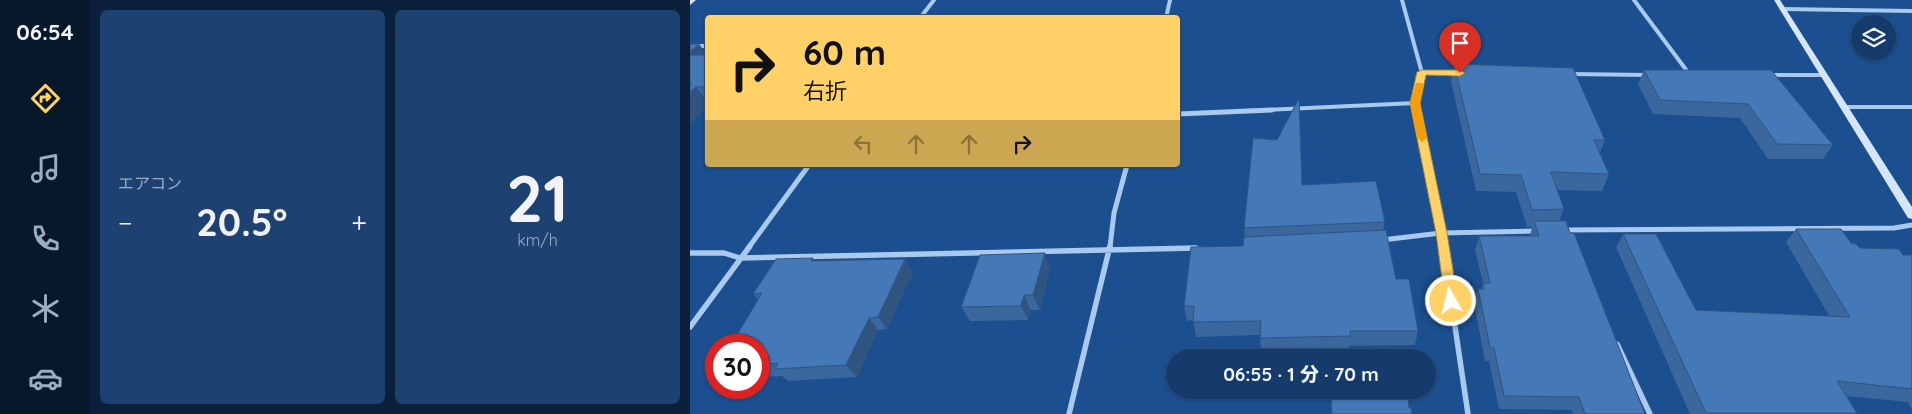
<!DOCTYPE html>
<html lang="ja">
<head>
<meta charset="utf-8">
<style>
	body { margin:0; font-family:Quicksand,"Noto Sans JP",sans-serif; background:#1d4271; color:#f1f3f6; height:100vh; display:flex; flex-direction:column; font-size:19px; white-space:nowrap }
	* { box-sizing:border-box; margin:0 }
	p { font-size:16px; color:#9dadc1 }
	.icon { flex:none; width:28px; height:28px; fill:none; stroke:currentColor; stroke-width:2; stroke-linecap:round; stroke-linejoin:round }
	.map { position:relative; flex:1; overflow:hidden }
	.side { display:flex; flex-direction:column; gap:10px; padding:10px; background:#0b203b; width:600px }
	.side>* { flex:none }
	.guide { position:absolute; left:15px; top:15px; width:475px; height:152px; border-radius:5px; box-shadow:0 1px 4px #0004,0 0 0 1px #33557e; background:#ffd166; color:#111; overflow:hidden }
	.buttons { position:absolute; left:1161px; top:15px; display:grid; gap:10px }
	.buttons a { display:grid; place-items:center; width:45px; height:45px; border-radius:50%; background:#143b6b; box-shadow:0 1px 4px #0004,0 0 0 1px #33557e; font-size:25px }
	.speed { position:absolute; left:15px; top:334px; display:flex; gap:10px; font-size:25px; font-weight:700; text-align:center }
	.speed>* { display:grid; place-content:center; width:65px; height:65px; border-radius:50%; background:#143b6b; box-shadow:0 1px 4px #0004,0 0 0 1px #33557e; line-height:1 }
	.speed .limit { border:8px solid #d22; background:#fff; color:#111 }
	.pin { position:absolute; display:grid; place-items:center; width:42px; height:42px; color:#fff; margin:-51px -21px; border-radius:50% 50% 50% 0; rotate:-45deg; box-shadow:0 0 5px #0007 }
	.pin .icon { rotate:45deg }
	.me { position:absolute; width:55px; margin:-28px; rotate:352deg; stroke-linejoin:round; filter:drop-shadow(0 0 4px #0008) }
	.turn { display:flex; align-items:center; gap:18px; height:105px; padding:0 15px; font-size:22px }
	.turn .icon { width:65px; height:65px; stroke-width:2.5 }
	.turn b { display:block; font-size:35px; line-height:42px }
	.lanes { display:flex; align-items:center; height:48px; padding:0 15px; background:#0003; justify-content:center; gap:25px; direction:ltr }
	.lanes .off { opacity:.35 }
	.big { font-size:38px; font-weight:800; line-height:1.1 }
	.side .widget { flex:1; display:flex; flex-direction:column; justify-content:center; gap:8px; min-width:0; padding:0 18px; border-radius:8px; background:#1d4271 }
	.side .dial { align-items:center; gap:0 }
	.dial b { font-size:65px; line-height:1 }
	.heat { display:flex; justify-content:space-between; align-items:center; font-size:28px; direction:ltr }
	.side .tiles { flex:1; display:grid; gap:10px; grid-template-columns:repeat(2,1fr) }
	.trip { position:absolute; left:476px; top:349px; width:270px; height:50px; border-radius:25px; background:#143b6b; box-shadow:0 1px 4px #0004,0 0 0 1px #33557e; font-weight:800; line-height:50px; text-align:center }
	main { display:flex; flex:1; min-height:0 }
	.menu { display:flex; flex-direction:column; width:90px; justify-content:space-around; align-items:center; background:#08182b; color:#9dadc1 }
	.menu .icon { width:35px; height:35px }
	.menu .current { color:#ffd166 }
	.menu b { font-size:22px; color:#f1f3f6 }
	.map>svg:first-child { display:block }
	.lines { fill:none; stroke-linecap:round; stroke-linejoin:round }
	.street-far2 { stroke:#a9c9ee; stroke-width:4 }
	.street-far1 { stroke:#a9c9ee; stroke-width:5 }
	.street { stroke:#a9c9ee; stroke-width:5.5 }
	.secondary { fill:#d6e6fa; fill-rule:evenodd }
	.wall { fill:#3a679d }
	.shaded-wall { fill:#305480 }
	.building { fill:#4478b7; stroke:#305480 }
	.route { fill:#ffd166; stroke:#a68842 }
	.slow { fill:#f59e0b }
</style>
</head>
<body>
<main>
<nav class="menu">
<b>06:54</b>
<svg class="icon current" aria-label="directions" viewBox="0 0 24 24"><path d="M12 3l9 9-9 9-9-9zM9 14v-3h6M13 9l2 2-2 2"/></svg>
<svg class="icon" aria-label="music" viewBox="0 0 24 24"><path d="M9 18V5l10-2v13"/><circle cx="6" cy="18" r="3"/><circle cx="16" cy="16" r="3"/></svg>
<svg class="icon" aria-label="phone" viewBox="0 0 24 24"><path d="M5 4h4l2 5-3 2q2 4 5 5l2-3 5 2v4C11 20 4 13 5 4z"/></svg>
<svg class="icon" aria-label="climate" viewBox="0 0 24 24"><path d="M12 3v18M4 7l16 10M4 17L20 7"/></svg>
<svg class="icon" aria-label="car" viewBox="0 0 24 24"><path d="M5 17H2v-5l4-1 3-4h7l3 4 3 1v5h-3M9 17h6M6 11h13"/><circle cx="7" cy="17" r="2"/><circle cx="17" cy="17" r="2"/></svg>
</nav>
<section class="side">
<div class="tiles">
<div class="widget"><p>エアコン</p>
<div class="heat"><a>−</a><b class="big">20.5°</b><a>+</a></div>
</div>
<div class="widget dial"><b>21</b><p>km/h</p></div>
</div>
</section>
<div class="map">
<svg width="1222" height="414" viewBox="0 0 1222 414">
	<rect width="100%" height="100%" fill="#1b4f8f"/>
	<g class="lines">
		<path class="street-far2" d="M712,0l20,73 -7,30 2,8
			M944,0l56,75
			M1092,9l130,2
			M230,18l14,-18
			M476,18l4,-18
			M0,46h18
			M732,73h37
			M880,74l79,1
			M1080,75h53
			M1156,107h66
			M555,111l170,-8"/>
		<path class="street-far1" d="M726,110l27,137
			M488,114l94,-4
			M874,230l330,-2 18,-3
			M692,240l59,-7 95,-2
			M59,247l60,-82
			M420,247l4,-34 13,-48"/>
		<path class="street" d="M753,246l25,168
			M0,253h34l16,5 456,-10
			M0,327l60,-81
			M927,344l33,70
			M379,414l41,-168"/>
		<path class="secondary" d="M0,0h6l-6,5z
			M1084,0h6l132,207v12l-4,-1z"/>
	</g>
	<path class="wall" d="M0,44h9l7,11h2v52l-18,16z
		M764,64l151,76 -5,13 9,21 -7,17 -45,-1 7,19 -5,12 11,12 75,181h-72l-1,-4 -73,-1 -10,-48h-4l-11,-58 4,-14h3l2,-6 -8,-33 4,-14h51l2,-9h-5l-11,-35 -40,-1 -25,-110z
		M954,70h127l62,75 -10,14h-55l-28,-41 -87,-4 -15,-30z
		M612,185l83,37 -2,8 13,49 22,52 -3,14 -66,1v4l-88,2 -1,-17 -64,2 -3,-17 -6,1 -3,-15 59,-60 2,-9 -1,-9z
		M1106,229l55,14 9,5 43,7h9v155l-4,-8 -62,-6 11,17 -1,1h-166l-74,-167 7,-13 73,76 133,6 -43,-74z
		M215,259l8,13 -26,57 -9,1 -21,47 -69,4 -6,-5 -23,1v-77l-6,-6 62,-33z
		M360,268l-10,42h-9l-3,10 -58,1 -9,-14z"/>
	<path class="shaded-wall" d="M9,44l9,12 -18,5v-9z
		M6,87l12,15v5l-18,16v-31z
		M355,253l5,15 -10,42 -7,-15z
		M215,259l8,13 -26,57 -9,-12z
		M334,295l7,15 -3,10 -7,-14z
		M179,318l9,12 -21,47 -11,-12z"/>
	<path class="building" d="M0,44h9l-9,8z
		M0,55h18v32h-12l-6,5z
		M764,64l119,4 32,72h-11l15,34 -58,-2 13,37 -32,1 -11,-35 -41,-1z
		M954,70h127l62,75 -56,-1 -29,-40 -88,-4z
		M609,98l3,87 74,-4 9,41 -141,6 9,-90 24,2z
		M844,221h32l4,12h4l71,181h-60l-6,-17 -75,-1 -10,-48 -4,-1 -12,-58h6l-1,-6h7l-11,-47h60z
		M1106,229h45l10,14 5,1 4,4 39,1 4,6h9v134l-75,-8 20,32h-151l-83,-179h33l40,76 154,7z
		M696,230l10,49h13l9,52h-68v5l-90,2 1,-17 -68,1 1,-16h-10l7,-59 52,-1 1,-9z
		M355,253l-12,42h-9l-3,11 -60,1 19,-52z
		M123,258l-2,3 94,-2 -27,58 -9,1 -23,47 -71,4 3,-6 -19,2v-20h-28l31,-52 -9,1 23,-35z
		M641,399h77l1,9h2l1,6h-80z"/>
	<path class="route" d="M732,70h38l5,3 -5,3 -34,-1 -6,28 27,130 11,68 -2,4 -5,1 -4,-1 -2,-4 -9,-68 -26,-130 7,-31z"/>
	<path class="slow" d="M726,83h6l2,2 -4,18 7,35 -5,4 -5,-4 -7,-35z"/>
</svg>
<div class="buttons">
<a><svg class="icon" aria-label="layers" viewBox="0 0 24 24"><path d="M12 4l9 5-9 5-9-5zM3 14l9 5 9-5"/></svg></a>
</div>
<div class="speed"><div class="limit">30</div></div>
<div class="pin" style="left:770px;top:73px;background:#d93025"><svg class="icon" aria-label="arrive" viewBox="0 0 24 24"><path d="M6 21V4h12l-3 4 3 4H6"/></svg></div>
<svg class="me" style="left:761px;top:301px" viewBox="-20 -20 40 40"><circle r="17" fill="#ffd166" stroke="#fff" stroke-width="3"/><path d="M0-11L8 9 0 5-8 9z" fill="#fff"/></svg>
<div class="trip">06:55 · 1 分 · 70 m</div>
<div class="guide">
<div class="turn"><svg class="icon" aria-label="right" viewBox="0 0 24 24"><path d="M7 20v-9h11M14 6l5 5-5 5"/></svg><div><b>60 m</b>右折</div></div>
<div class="lanes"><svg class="icon off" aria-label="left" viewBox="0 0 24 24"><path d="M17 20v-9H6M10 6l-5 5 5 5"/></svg><svg class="icon off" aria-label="ahead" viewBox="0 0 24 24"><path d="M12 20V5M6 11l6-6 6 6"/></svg><svg class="icon off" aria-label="ahead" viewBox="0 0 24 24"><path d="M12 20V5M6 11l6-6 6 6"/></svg><svg class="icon" aria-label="right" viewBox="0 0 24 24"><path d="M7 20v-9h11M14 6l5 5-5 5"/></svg></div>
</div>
</div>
</main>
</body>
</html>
